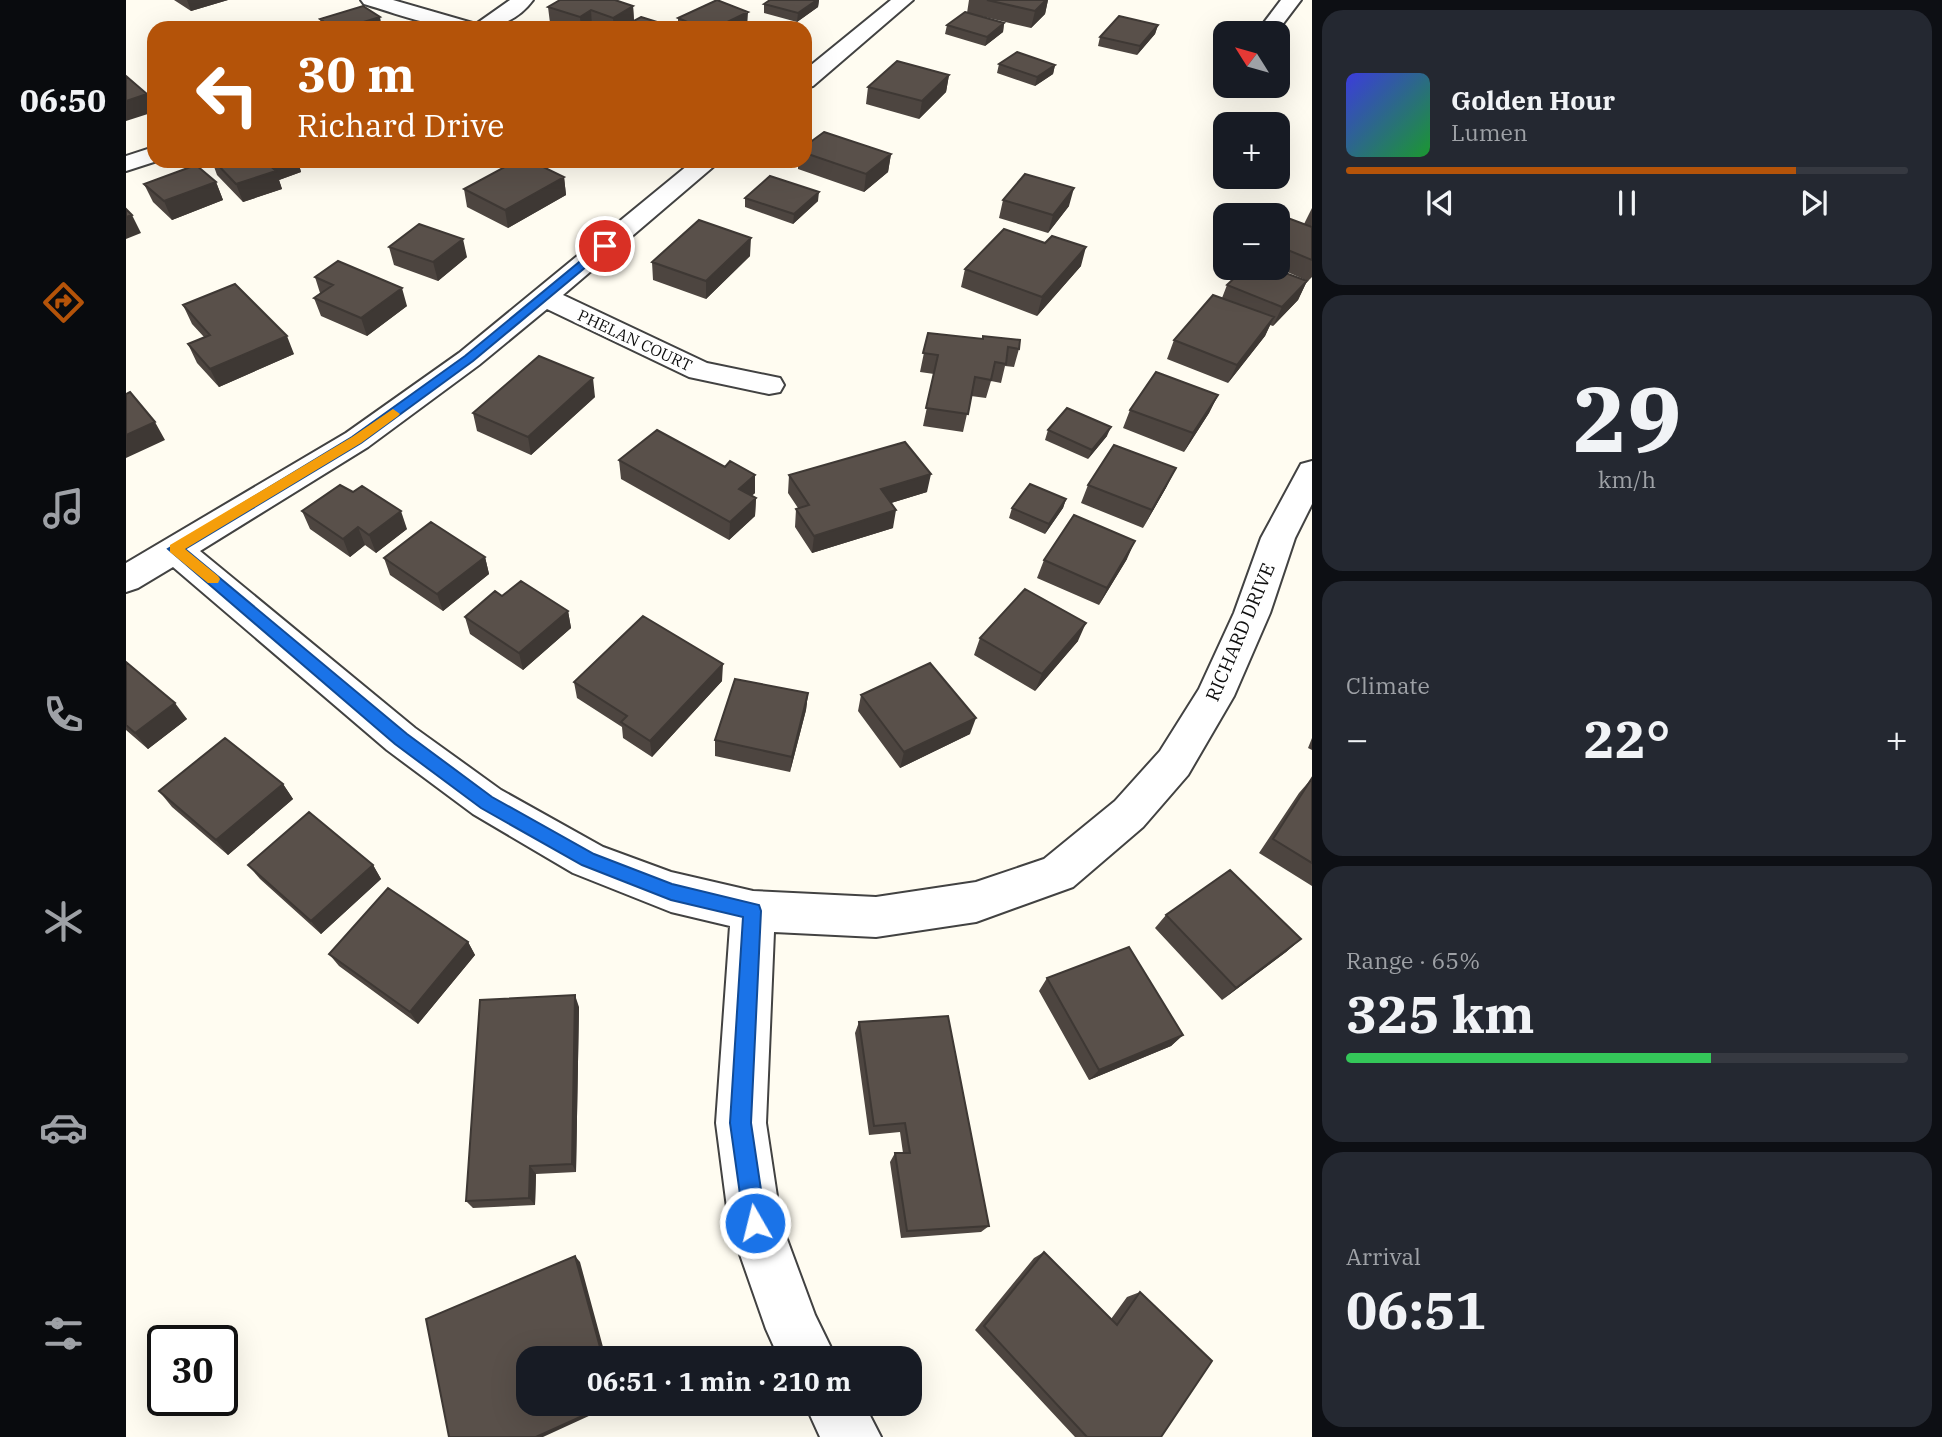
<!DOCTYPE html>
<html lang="en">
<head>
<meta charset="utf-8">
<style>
	body { margin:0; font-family:"IBM Plex Serif",serif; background:#242831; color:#f1f3f6; height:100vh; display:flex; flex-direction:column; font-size:26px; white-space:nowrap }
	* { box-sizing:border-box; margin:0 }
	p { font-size:23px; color:#9ea1a6 }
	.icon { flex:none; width:38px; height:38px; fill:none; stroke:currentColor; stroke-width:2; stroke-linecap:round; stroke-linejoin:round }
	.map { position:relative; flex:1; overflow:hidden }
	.sheet { display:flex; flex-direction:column; gap:10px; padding:10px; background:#0d0f14; width:630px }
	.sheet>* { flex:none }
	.top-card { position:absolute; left:21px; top:21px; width:665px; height:147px; border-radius:21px; box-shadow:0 7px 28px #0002; background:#b45309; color:#fff; overflow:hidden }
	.needle { width:46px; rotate:307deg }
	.buttons { position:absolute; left:1087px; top:21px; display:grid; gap:14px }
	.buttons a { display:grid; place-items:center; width:77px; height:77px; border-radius:14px; background:#171b24; box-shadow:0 7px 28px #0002; font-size:35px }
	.speed { position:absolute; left:21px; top:1325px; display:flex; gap:14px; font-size:35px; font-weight:700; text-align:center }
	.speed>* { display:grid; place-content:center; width:91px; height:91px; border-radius:50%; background:#171b24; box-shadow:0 7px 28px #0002; line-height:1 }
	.speed .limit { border:4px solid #111; border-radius:10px; background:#fff; color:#111 }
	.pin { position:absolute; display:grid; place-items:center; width:60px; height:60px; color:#fff; margin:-30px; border:4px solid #fff; border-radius:50%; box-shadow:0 2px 7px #0007 }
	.me { position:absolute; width:77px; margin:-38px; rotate:352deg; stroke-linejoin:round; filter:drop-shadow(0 0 5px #0008) }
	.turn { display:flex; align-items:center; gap:24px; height:147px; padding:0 35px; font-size:32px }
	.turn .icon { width:91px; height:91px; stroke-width:2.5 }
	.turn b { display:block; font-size:49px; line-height:60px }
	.big { font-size:52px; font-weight:800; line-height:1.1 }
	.sheet .widget { flex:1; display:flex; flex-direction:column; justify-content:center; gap:10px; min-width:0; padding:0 24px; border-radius:21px; background:#242831 }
	.sheet .dial { align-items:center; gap:0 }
	.dial b { font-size:91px; line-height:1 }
	.song { display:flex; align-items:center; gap:21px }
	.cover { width:84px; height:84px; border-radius:10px; background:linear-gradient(135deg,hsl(240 70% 55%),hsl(130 70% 35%)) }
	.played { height:7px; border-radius:4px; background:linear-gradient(90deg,#b45309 80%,#363941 80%) }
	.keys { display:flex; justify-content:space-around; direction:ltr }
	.heat { display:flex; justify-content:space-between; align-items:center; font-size:38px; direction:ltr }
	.charge { height:10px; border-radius:5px; background:linear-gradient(90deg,#34c759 65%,#363941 0) }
	.trip { position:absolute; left:390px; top:1346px; width:406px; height:70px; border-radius:21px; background:#171b24; box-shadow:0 7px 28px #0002; font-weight:800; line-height:70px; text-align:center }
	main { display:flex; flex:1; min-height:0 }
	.tabs { display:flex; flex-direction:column; width:126px; justify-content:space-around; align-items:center; background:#090b0e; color:#9ea1a6 }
	.tabs .icon { width:49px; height:49px }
	.tabs .selected { color:#b45309 }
	.tabs b { font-size:32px; color:#f1f3f6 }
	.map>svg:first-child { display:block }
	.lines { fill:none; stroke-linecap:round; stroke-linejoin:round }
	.minor-casing { stroke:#424242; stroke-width:4 }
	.minor { fill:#fff; fill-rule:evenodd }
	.wall { fill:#4d4540 }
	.shaded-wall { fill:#3e3834 }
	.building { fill:#59504a; stroke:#3e3834; stroke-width:2 }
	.route { fill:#1a73e8; stroke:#114b97; stroke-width:2 }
	.slow { fill:#f59e0b }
	.labels { text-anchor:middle; stroke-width:7; stroke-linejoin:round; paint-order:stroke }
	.far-street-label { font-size:16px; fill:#0f0f0f; stroke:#fff }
	.street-label { font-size:19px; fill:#0f0f0f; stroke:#fff }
</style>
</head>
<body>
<main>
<nav class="tabs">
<b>06:50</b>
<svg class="icon selected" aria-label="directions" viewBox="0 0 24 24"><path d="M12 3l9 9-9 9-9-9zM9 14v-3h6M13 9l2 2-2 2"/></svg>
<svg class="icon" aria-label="music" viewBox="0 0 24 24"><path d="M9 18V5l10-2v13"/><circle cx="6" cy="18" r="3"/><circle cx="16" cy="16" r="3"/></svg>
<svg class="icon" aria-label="phone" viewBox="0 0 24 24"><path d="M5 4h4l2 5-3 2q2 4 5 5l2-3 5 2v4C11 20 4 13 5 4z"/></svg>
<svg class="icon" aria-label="climate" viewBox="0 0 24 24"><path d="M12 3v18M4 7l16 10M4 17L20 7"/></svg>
<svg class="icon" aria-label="car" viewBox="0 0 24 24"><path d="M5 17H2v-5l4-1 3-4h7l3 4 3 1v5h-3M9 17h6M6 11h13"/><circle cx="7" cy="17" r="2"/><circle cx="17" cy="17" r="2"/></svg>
<svg class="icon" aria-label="filters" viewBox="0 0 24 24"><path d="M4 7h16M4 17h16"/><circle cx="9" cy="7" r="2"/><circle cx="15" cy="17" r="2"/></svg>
</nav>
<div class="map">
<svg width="1186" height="1437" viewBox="0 0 1186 1437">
	<rect width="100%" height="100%" fill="#fffcf1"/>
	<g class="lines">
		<defs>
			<path id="minor" d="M235,0h32l83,24 34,-24h23c-39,53 -118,19 -169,4z
				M765,0h22l-100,86 -8,2v-18z
				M1155,0h20l-25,33h-20z
				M28,147v14h3l-31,10v-15z
				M567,161h27l-157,134 144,68 73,15 4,7 -4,7 -11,2 -80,-17 -142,-68 -68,56 -111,82 -168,104 215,177 86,62 102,57 68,25 82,19 123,6 100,-15 68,-23 71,-58 45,-50 39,-62 35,-76 27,-75 40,-74 11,-3v43l-17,34 -25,75 -36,83 -46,79 -45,52 -70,60 -97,35 -100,15 -102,-5 -8,191 15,100 34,92 21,43h-57l-13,-29 -37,-106 -13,-100 14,-197 -59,-14 -98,-39 -100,-59 -86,-64 -214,-183 -35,21 -12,4v-29l220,-130 113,-80z
				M679,1404h59l17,33h-61z"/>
		</defs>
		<use href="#minor" class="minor-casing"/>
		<use href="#minor" class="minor"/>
	</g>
	<path class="wall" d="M48,0h54l-37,11z
		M644,0h49l-1,7 -21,15 -33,-9v-9z
		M843,0h79l-3,14 -14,14 -59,-14 32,9 -1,9 -18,14 -40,-12 2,-9 20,-12z
		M507,6l1,14 36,8h-105l-15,-5 -2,-16z
		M552,18l69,10h-69z
		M194,19l62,9h-59z
		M1032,25l-3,9 -18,21 -39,-9 2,-9z
		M873,64l56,1 -2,9 -18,12 -38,-13z
		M823,75l-3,17 -27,27 -53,-15 2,-17z
		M679,146l86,8 -3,18 -24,20 -66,-23v-8h7z
		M86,161h86l3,11 -22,8 3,9 -39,13 -26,-27z
		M438,177l2,18 -58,33 -41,-21 -3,-18z
		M90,182l7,18 -51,20 -19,-18 -9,-18z
		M619,198l73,3 -25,23 -48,-17z
		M877,200l66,6 -21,27 -49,-15z
		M1186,208v69l-4,4 -30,-13v-45l26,1z
		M263,247l78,10 -29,24 -44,-16z
		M624,256l-44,43 -53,-19 -1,-18z
		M955,266l-44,50 -76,-29 4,-18z
		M189,277l92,29 -40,30 -46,-20 -7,-18 6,-5z
		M1181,281l-9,19 -25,26 -3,-1 -5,11 -37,47 -61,-24 7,-19 48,-42 5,-13z
		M57,305l111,49 -75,33 -22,-24 -9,-19 16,-7 -12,-13z
		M802,333l91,16 -5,18 -9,-1 -4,17 -10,-2 -5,17 -15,-2 -8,36 -40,-6 11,-52 -14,-2z
		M1092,395l-9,18 -25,39 -61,-24 7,-18z
		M469,397l-64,58 -54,-24 -4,-18z
		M922,430l59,6 -19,23 -43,-19z
		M493,460l136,33 -4,3 5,2 -1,18 -26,24 -108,-61z
		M663,475l138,17 -36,11 2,25 -81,25 -17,-26 1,-18 2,-1 -10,-15z
		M962,485l79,1 -24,42 -62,-25z
		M940,499l-3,9 -18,26 -36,-16 3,-10z
		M176,511l105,18 -31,24 -11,-8 -15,12 -40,-28z
		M359,557l4,17 -46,37 -53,-36 -6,-17z
		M1001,559l-28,46 -62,-27 7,-18z
		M376,596l66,15 3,17 -48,42 -53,-36 -5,-17z
		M854,638l98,3 -43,50 -61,-36z
		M0,662l61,57 -39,30 -22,-19z
		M596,681l-70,76 -29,-19 -1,-11 -45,-29 -3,-16z
		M682,693l-2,17 -16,62 -75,-16v-16z
		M735,695l109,39 -70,34 -42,-57z
		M1186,738v12l-4,-2z
		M1186,778v108l-53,-33 40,-60z
		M157,784l10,15 -65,56 -56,-48 -13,-16z
		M122,865h125l8,14 -60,55 -61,-55z
		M1040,915l135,24 -15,13 -64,48 -67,-72z
		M342,942l7,13 -57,69 -79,-58 -10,-12z
		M921,978l136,57 -12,11 -82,34 -50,-89z
		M453,1007l-3,165 -40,2 -1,31 -62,3 -7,-7z
		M733,1022l130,204 -8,6 -80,6 -11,-76 5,-9h8l-3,-21 -31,3 -14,-102z
		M918,1252l67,67 16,-22 13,-5 21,145h-86l-100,-107 59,-72z"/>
	<path class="shaded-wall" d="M61,0h41l-37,11z
		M691,0h2l-1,7 -21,15 1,-9z
		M920,0h2l-3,14 -14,14 4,-17z
		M507,6l1,17 -10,3v2h-10l-1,-10z
		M465,10l1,17 -11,1 -1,-11z
		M622,12l-1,16h-32z
		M254,17l2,11h-38z
		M878,23l-1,9 -18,14 2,-9z
		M1032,25l-3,9 -18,21 3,-9z
		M929,65l-2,9 -18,12 2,-9z
		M823,75l-3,17 -27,27 3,-18z
		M21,94l7,18 -28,9v-20z
		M765,154l-3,18 -24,20 2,-18z
		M148,161h24l3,11 -22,8 3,9 -39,13 -7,-18 31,-21z
		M189,161h11l-10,4z
		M438,177l2,18 -58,33 -3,-18z
		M90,182l7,18 -51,20 -8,-19z
		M948,188l-5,18 -21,27 5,-18z
		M693,192l-1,9 -25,23 1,-10z
		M6,215l9,18 -15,6v-22z
		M625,238l-1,18 -44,43v-18z
		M337,239l4,18 -29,24 -5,-19z
		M960,247l-5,19 -44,50 5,-19z
		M1181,281l-9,19 -25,26 9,-19z
		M276,288l5,18 -40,30 -6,-18z
		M1148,317l-9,19 -37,47 9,-18z
		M161,336l7,18 -75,33 -9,-18z
		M467,378l2,19 -64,58 -3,-18z
		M1092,395l-9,18 -25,39 9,-19z
		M29,422l10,18 -39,18v-23z
		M985,427l-4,9 -19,23 4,-9z
		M1050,468l-9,18 -24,42 9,-18z
		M805,474l-4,18 -49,15 3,-18z
		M629,475v18l-16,14v-18z
		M630,498l-1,18 -26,24 1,-18z
		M940,499l-3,9 -18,26 4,-10z
		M770,510l-3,18 -81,25 2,-17z
		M275,511l6,18 -31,24 -7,-18z
		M232,527l7,18 -15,12 -7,-18z
		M1009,541l-8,18 -28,46 8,-17z
		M359,557l4,17 -46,37 -6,-17z
		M442,611l3,17 -48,42 -4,-17z
		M960,623l-8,18 -43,50 7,-17z
		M597,664l-1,17 -70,76 -2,-16z
		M682,693l-2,17 -16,62 2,-15z
		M49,703l12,16 -39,30 -13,-16z
		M850,718l-6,16 -70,34 4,-16z
		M157,784l10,15 -65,56 -12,-15z
		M247,865l8,14 -60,55 -10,-13z
		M1175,939l-15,13 -64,48 14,-12z
		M342,942l7,13 -57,69 -8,-12z
		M449,995l4,12 -3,165 -4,-8z
		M1057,1035l-12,11 -82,34 10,-10z
		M404,1166l6,8 -1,31 -6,-7z
		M449,1256l5,6 26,96h-3z
		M483,1404h6l-72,33h-7z"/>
	<path class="building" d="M434,0h55l18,6 -20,12 -22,-8 -11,7 -32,-10z
		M591,0l31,12 -33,16h-14l-23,-10z
		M644,0h47l-19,13 -34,-9z
		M861,0h59l-11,11z
		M237,6l17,11 -36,11h-11l-13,-9z
		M839,12l39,11 -17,14 -40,-12z
		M993,16l39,9 -18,21 -40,-9z
		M515,17l29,9 -4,2h-37l-5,-2z
		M170,22l8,6h-28z
		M891,52l38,13 -18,12 -38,-13z
		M771,61l52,14 -27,26 -54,-14z
		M0,76l21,18 -21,7z
		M698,132l67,22 -25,20 -61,-21v-7z
		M88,161h60l-7,2 9,8 -40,13z
		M390,161h15l33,16 -59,33 -41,-21z
		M70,165l20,17 -52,19 -20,-17z
		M899,174l49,14 -21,27 -50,-15z
		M644,176l49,16 -25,22 -49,-16z
		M0,209l6,6 -6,2z
		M1159,217l27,10v33l-34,-14v-23z
		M573,220l52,18 -45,43 -54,-19z
		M293,224l44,15 -30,23 -44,-15z
		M878,229l41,14 7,-7 34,11 -44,50 -77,-28z
		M212,261l64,27 -41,30 -47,-20 19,-13 -18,-8z
		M1119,268h27l35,13 -25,26 -55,-22z
		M109,284l52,52 -77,33 -22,-25 22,-9 -27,-30z
		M1087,295l61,22 -37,48 -63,-25z
		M802,333l55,6v-3l37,4 -1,9 -11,-2 -2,17 -11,-2 -4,18 -16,-3 -7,37 -42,-6 12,-53 -15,-2z
		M413,356l54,22 -65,59 -55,-24z
		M1030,372l62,23 -25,38 -63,-23z
		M4,392l25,30 -29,13v-41z
		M941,408l44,19 -19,23 -44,-20z
		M531,430l68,37 5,-6 25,14 -16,14 17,9 -26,24 -111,-62z
		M779,442l26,32 -50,15 15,21 -82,26 -18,-27 13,-4 -20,-30z
		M988,445l62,23 -24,42 -64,-25z
		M904,484l36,15 -17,25 -37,-16z
		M214,485l13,7 9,-6 39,25 -32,24 -11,-8 -15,12 -41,-28z
		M948,515l61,26 -28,47 -63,-28z
		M305,522l54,35 -48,37 -53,-36z
		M395,581l47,30 -49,42 -54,-36 30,-26 7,5z
		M899,589l61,34 -44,51 -62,-36z
		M517,616l80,48 -73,77 -29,-19 6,-6 -53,-34z
		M0,662l49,41 -40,30 -9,-8z
		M804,663l46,55 -72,34 -43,-57z
		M609,679l73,14 -16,64 -77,-17z
		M99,738l58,46 -67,56 -57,-49z
		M1186,778v85l-39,-24z
		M183,812l64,53 -62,56 -63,-56z
		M1104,870l71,69 -65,49 -70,-73z
		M262,888l80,54 -58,70 -81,-58z
		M1003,947l54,88 -84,35 -52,-92z
		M449,995l-3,169 -42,2 -1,32 -63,3 14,-201z
		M822,1016l41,210 -82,5 -12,-78h15l-5,-30 -31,3 -15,-104z
		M918,1252l73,73 23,-33 72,69 -51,76h-74l-103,-111z
		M449,1256l28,102h-75v46h81l-73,33h-87l-23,-118z"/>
	<path class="route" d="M475,244l10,2 -138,115 -112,82 -176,106 222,185 85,63 102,57 78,30 87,21 2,6 -10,212 15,100 -4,8 -7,3 -8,-3 -3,-8 -14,-100 13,-206 -72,-17 -89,-35 -101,-57 -86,-64 -227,-195 184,-112 113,-81z"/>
	<path class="slow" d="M267,409l7,5 -2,2 -37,27 -176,106 33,27 2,3 -2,4h-10l-38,-31v-7l182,-108z"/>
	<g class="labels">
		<g class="far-street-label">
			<text transform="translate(509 340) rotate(25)" y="6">PHELAN COURT</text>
		</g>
		<g class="street-label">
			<text transform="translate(1114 632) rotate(-67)" y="7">RICHARD DRIVE</text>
		</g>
	</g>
</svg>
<div class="buttons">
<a><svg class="needle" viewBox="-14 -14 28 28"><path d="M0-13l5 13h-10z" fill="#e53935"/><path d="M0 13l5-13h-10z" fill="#9ea1a6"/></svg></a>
<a>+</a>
<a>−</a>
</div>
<div class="speed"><div class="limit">30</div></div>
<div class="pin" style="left:479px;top:246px;background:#d93025"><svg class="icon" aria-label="arrive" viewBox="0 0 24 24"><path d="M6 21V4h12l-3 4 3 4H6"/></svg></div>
<svg class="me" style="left:629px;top:1223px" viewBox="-20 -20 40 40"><circle r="17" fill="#1a73e8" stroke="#fff" stroke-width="3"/><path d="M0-11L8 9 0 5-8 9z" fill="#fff"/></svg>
<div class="trip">06:51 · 1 min · 210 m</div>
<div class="top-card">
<div class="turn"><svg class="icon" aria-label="left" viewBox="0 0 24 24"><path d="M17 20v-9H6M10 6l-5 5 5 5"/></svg><div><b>30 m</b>Richard Drive</div></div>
</div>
</div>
<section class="sheet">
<div class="widget">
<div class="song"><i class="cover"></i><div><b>Golden Hour</b><p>Lumen</p></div></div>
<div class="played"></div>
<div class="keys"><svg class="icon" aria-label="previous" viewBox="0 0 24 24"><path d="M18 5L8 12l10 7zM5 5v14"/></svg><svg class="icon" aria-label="pause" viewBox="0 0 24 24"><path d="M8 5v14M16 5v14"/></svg><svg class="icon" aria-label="next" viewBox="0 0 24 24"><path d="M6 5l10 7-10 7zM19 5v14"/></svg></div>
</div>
<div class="widget dial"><b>29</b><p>km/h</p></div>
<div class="widget"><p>Climate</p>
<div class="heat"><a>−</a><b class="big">22°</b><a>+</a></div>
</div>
<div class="widget"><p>Range · 65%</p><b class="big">325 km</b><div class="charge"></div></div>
<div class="widget"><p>Arrival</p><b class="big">06:51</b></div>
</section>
</main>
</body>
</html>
